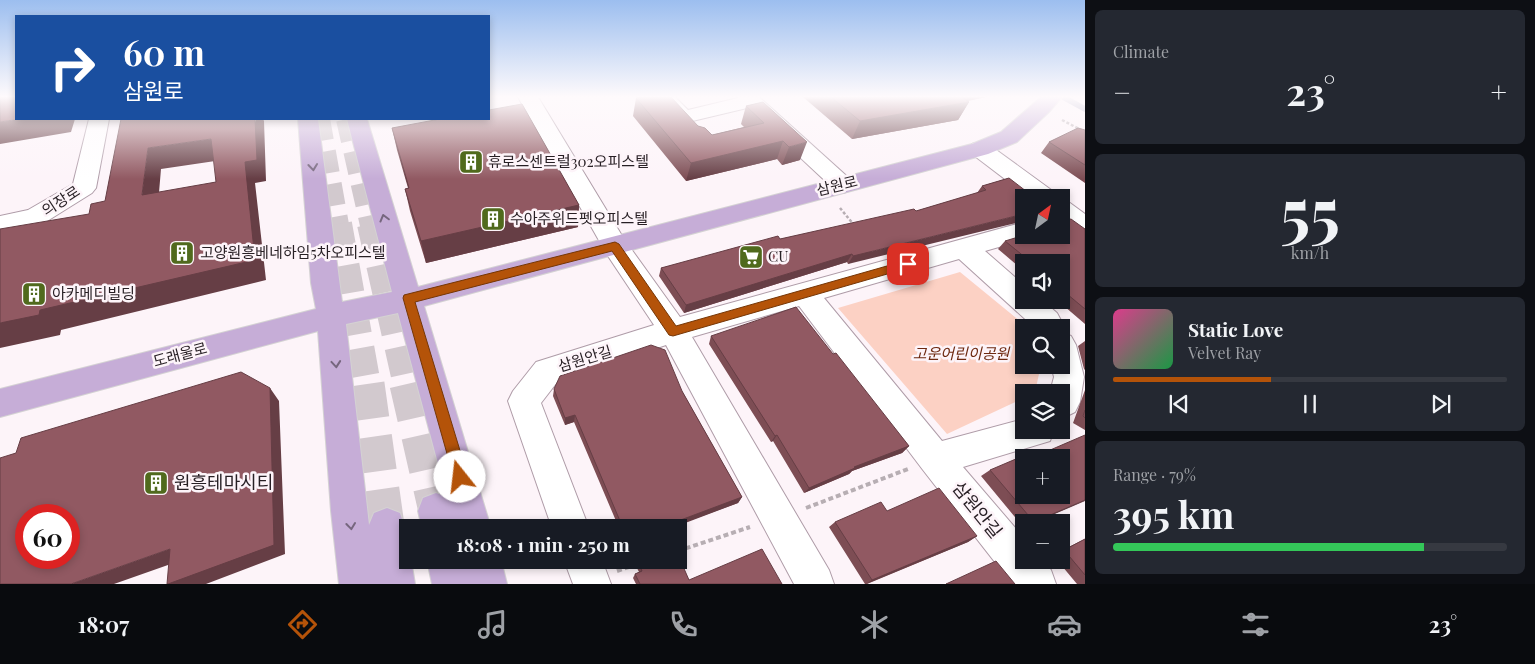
<!DOCTYPE html>
<html lang="en">
<head>
<meta charset="utf-8">
<style>
	body { margin:0; font-family:"Playfair Display","Noto Sans KR",serif; background:#242831; color:#f1f3f6; height:100vh; display:flex; flex-direction:column; font-size:19px; white-space:nowrap }
	* { box-sizing:border-box; margin:0 }
	p { font-size:16px; color:#9ea1a6 }
	.icon { flex:none; width:28px; height:28px; fill:none; stroke:currentColor; stroke-width:2; stroke-linecap:round; stroke-linejoin:round }
	.map { position:relative; flex:1; overflow:hidden }
	.sheet { display:flex; flex-direction:column; gap:10px; padding:10px; background:#0d0f14; width:450px }
	.sheet>* { flex:none }
	.top-card { position:absolute; left:15px; top:15px; width:475px; height:105px; border-radius:0px; box-shadow:0 2px 8px #0003; background:#1a4fa0; color:#fff; overflow:hidden }
	.needle { width:32px; rotate:33deg }
	.tools { position:absolute; left:1015px; top:189px; display:grid; gap:10px }
	.tools a { display:grid; place-items:center; width:55px; height:55px; border-radius:0px; background:#171b24; box-shadow:0 2px 8px #0003; font-size:25px }
	.speed { position:absolute; left:15px; top:504px; display:flex; gap:10px; font-size:25px; font-weight:700; text-align:center }
	.speed>* { display:grid; place-content:center; width:65px; height:65px; border-radius:50%; background:#171b24; box-shadow:0 2px 8px #0003; line-height:1 }
	.speed .limit { border:8px solid #d22; background:#fff; color:#111 }
	.pin { position:absolute; display:grid; place-items:center; width:42px; height:42px; color:#fff; margin:-21px; border-radius:10px; box-shadow:0 2px 8px #0006 }
	.me { position:absolute; width:55px; margin:-28px; rotate:344deg; stroke-linejoin:round; filter:drop-shadow(0 0 4px #0008) }
	.turn { display:flex; align-items:center; gap:18px; height:105px; padding:0 25px; font-size:22px }
	.turn .icon { width:65px; height:65px; stroke-width:2.5 }
	.turn b { display:block; font-size:35px; line-height:42px }
	.big { font-size:38px; font-weight:700; line-height:1.1 }
	.sheet .widget { flex:1; display:flex; flex-direction:column; justify-content:center; gap:8px; min-width:0; padding:0 18px; border-radius:8px; background:#242831 }
	.sheet .dial { align-items:center; gap:0 }
	.dial b { font-size:65px; line-height:1 }
	.song { display:flex; align-items:center; gap:15px }
	.cover { width:60px; height:60px; border-radius:8px; background:linear-gradient(135deg,hsl(330 70% 55%),hsl(140 70% 35%)) }
	.played { height:5px; border-radius:2px; background:linear-gradient(90deg,#b45309 40%,#363941 40%) }
	.keys { display:flex; justify-content:space-around; direction:ltr }
	.heat { display:flex; justify-content:space-between; align-items:center; font-size:28px; direction:ltr }
	.charge { height:8px; border-radius:4px; background:linear-gradient(90deg,#34c759 79%,#363941 0) }
	.trip { position:absolute; left:399px; top:519px; width:288px; height:50px; border-radius:0px; background:#171b24; box-shadow:0 2px 8px #0003; font-weight:700; line-height:50px; text-align:center }
	.tabs { display:flex; height:80px; justify-content:space-around; align-items:center; background:#090b0e; color:#9ea1a6 }
	.tabs .icon { width:35px; height:35px }
	.tabs .on { color:#b45309 }
	.tabs b { font-size:22px; color:#f1f3f6 }
	main { display:flex; flex:1; min-height:0 }
	.map>svg:first-child { display:block }
	.green { fill:#fcd1c4 }
	.lines { fill:none; stroke-linecap:round; stroke-linejoin:round }
	.stream { stroke:#9a9ab9; stroke-width:5.5 }
	.major-tunnel-far2 { stroke:#d2c9ce; stroke-width:22; stroke-dasharray:22 11; stroke-linecap:butt }
	.major-tunnel-far1 { stroke:#d2c9ce; stroke-width:28; stroke-dasharray:28 14; stroke-linecap:butt }
	.major-tunnel { stroke:#d2c9ce; stroke-width:35; stroke-dasharray:35 18; stroke-linecap:butt }
	.minor-casing { stroke:#af9ca8; stroke-width:2 }
	.major-casing { stroke:#d4d2d3; stroke-width:2 }
	.path-far1 { stroke:#b7aeb3; stroke-width:2.5; stroke-dasharray:3 2; stroke-linecap:butt }
	.path { stroke:#b7aeb3; stroke-width:4; stroke-dasharray:5 3; stroke-linecap:butt }
	.minor { fill:#fff; fill-rule:evenodd }
	.major { fill:#c6add7; fill-rule:evenodd }
	.wall { fill:#7d4d54 }
	.shaded-wall { fill:#663e45 }
	.building { fill:#915962; stroke:#663e45; fill-rule:evenodd }
	.oneway { stroke:#76667e }
	.route { fill:#b45309; stroke:#753606 }
	.labels { text-anchor:middle; stroke-width:5; stroke-linejoin:round; paint-order:stroke }
	.poi-label { font-size:15px; fill:#271f24; stroke:#fdf4f9; text-anchor:start }
	.street-label { font-size:15px; fill:#271f24; stroke:#fdf4f9 }
	.park-label { font-size:15px; font-style:italic; fill:#6e2910; stroke:#fdf4f9 }
	.near-poi-label { font-size:18px; fill:#271f24; stroke:#fdf4f9; text-anchor:start }
	.near-street-label { font-size:18px; fill:#271f24; stroke:#fdf4f9 }
</style>
</head>
<body>
<main>
<div class="map">
<svg width="1085" height="584" viewBox="0 0 1085 584">
	<rect width="100%" height="100%" fill="#fdf4f9"/>
	<path class="green" d="M960,272l67,55 -3,1v37h17l-6,27h-11v6l-77,36 -109,-126z"/>
	<g class="lines">
		<path class="stream" d="M1063,97l22,12"/>
		<path class="major-tunnel-far2" d="M319,119l19,106
			M347,119l24,106"/>
		<path class="major-tunnel-far1" d="M338,224l29,161
			M371,224l36,161"/>
		<path class="major-tunnel" d="M367,384l20,142
			M407,384l29,127"/>
		<defs>
			<path id="minor" d="M518,97h20l86,142 56,78 344,-95v13h10l-1,2 -48,14 39,34v15h18l15,13 8,15 -2,5 8,3 5,9 8,32 -4,25 -5,10 -14,7v-27h-11l4,-15 -3,-12h10v-37h-26l-76,-69 -135,39 118,143 82,-22v11h30l-4,11 -87,26 61,71v22h18l9,10 5,14h-44l-89,-114 -124,-164 -107,31 137,233 5,14h-40l-128,-239 -108,36 -17,22 48,125h-37l-44,-127 5,-10 23,-29 118,-37 -48,-72z
				M654,97h21l13,13 50,-12 -1,-1h22l92,83 4,5 -4,5 -8,3 -8,-3 -88,-82 -63,15 -7,-2z
				M844,97h32l-3,4c-11,3 -21,7 -29,-4z
				M89,119h20l-13,69 -4,5 -48,30 -44,11v-18l28,-6 45,-26z
				M980,142l8,2 66,48 4,6h-28l-58,-44 -3,-5 3,-5z
				M1061,201l9,2 15,11v21l-9,-3 -15,-11z
				M564,560h38l9,24h-38z"/>
			<path id="major" d="M1041,97h21l-13,15 -32,30 -29,12 -564,152 67,222h-69l-4,-17 5,-13 13,-5 11,4 -49,-184 -52,11 23,201 5,-12 13,-5 13,5 8,26v21h3l4,24h-76l-8,-73 -13,-180 -318,86v-28l316,-80 -5,-26 -13,-164h20l24,183 50,-10 -45,-173h20l51,168 554,-143 29,-12z
				M427,560h74l6,24h-75z"/>
		</defs>
		<use href="#minor" class="minor-casing"/>
		<use href="#major" class="major-casing"/>
		<path class="path-far1" d="M1062,120l23,12
			M840,208l14,17"/>
		<path class="path" d="M806,508l102,-39
			M678,551l72,-24
			M617,571l21,-7"/>
		<use href="#minor" class="minor"/>
		<use href="#major" class="major"/>
	</g>
	<path class="wall" d="M803,97h62l1,1 6,-1h114l-18,4 1,1 -11,18 -106,19z
		M636,98l62,28 14,9 32,-8 -3,-3 5,-18 17,-4 37,58 -18,5 -5,-6 -91,22 -53,-65z
		M392,128l187,77 -1,22 -152,36 -16,-52 -5,-22 3,-1 -11,-38z
		M1085,130v53l-44,-30 8,-11z
		M1009,178l-161,86 -1,-2 -163,51 -25,-37 2,-8 119,-29 136,-28 61,-18 5,-7z
		M1066,220l19,9v95l-28,-24h4v-38h-37v9l-26,-22 7,-8 56,-6z
		M711,336l122,18 76,92 -7,7 -50,18 -3,3 -45,19 -31,-52 -2,1 -62,-98z
		M1085,341v29l-1,-1 -6,-23z
		M554,389l128,2 60,106 -4,6 -66,24 -53,1 -45,-106 -9,3 -12,-29z
		M1085,390v40l-12,-7z
		M1034,457l2,65h-12v6l-43,-52 9,-6z
		M835,522l142,14 -9,6 -101,42h-2l-36,-57z
		M1085,539v45h-8l-20,-24h4v-9z
		M633,560h45l11,20 93,4h-146l-3,-6 2,-4 4,-2z"/>
	<path class="shaded-wall" d="M968,97h18l-21,4z
		M969,102l-11,18 -106,19 8,-18z
		M20,119h55l-4,13 -71,12v-22z
		M256,119h7l1,2 2,60 -11,2 11,97 -205,50 -1,5 -60,13v-25l40,-13 205,-148z
		M211,139l11,21 -61,9 -4,47 -15,-21 6,-47z
		M783,141l-6,18 -91,22 5,-18z
		M807,142l-7,18 -18,5 7,-18z
		M579,205l-1,22 -152,36 -5,-22z
		M1024,214v7l-176,43 5,-8z
		M852,254l-5,8 -163,51 2,-8z
		M270,388l9,13 6,153 -79,30h-38z
		M575,415l-1,7 -9,3v-7z
		M777,435l-4,6 -2,1 4,-6z
		M909,446l-7,7 -50,18 -3,3 -45,19 5,-5 45,-21z
		M742,497l-4,6 -66,25 -2,-4z
		M1085,500v1l-49,21h-3z
		M977,536l-9,6 -102,42 6,-4z
		M170,549l15,10 -71,25h-43z"/>
	<path class="building" d="M0,97h16v22h4l-20,3z
		M642,97h29l27,29 7,2 7,7 52,-12 -18,-17 17,-4 44,40 -18,5 -6,-6 -92,22 -55,-65z
		M831,97h34l1,1 6,-1h90l7,5 -109,19z
		M522,104l57,101 -158,36 -16,-52 4,-1 -17,-60 48,-9h49v-9z
		M121,119h134l2,41 -12,2 10,98 -215,50 -1,5 -39,8v-94l89,-15 2,-10 14,-3zM211,139l5,43 -74,13 6,-47z
		M1078,128l7,2v35l-36,-23z
		M1009,178l26,20h-11v16l-171,42 -1,-2 -166,51 -25,-37 117,-32 2,3 134,-30 2,2 70,-21 -4,-4z
		M1061,217l5,3 5,-1 14,10v80l-24,-20v-27h-30l-26,-21 20,-6h36z
		M796,307l37,47 3,-1 73,93 -55,21 1,1 -46,20 -32,-53 -2,1 -64,-100z
		M651,345l14,5 17,41 60,106 -72,27 2,4h-49l-48,-113 -10,3 -11,-29 6,-13z
		M241,372l29,16 4,157 -106,39h-1l3,-35 -99,35h-71v-126l16,-5 5,-15zM26,515h43v43h-43z
		M1085,410v8l-2,-2z
		M1085,435v65l-51,22 -44,-52 40,-17 4,4zM1024,458h37v37h-37z
		M939,488l38,48 -105,44 -37,-58 46,-20 6,9z
		M1085,539v36l-21,-25z
		M762,549l20,35h-142l-5,-10 7,-3 -5,-11h41v-5l11,25z
		M996,561l19,23h-69z"/>
	<defs><path id="oneway-chevron" d="M-2-3.5L2.5 0L-2 3.5" fill="none" stroke-width="1.6" stroke-linecap="round" stroke-linejoin="round" transform="scale(1.25)"/></defs>
	<g class="oneway">
		<use href="#oneway-chevron" transform="translate(313 167) rotate(84)"/>
		<use href="#oneway-chevron" transform="translate(384 218) rotate(-105)"/>
		<use href="#oneway-chevron" transform="translate(336 364) rotate(85)"/>
		<use href="#oneway-chevron" transform="translate(351 526) rotate(83)"/>
	</g>
	<linearGradient id="sky" x2="0" y2="1"><stop stop-color="#9cbeef"/><stop offset="0.54" stop-color="#fefafc"/><stop offset="1" stop-color="#fefafc" stop-opacity="0"/></linearGradient>
	<rect width="1085" height="179" fill="url(#sky)"/>
	<path class="route" d="M615,242l4,2 57,82 232,-66 5,4 -5,4 -235,68 -4,-1 -57,-84 -197,51 53,175 -3,5 -5,2 -5,-2 -52,-184 1,-3z"/>
	<defs>
		<symbol id="building-square" viewBox="-11 -11 22 22"><rect x="-9" y="-9" width="18" height="18" rx="4" fill="#506a1d" stroke="#fdf4f9"/><path d="M-4-6H4V6H1V3H-1V6H-4ZM-2.5-4.3h1.7v1.8h-1.7ZM.8-4.3h1.7v1.8H.8ZM-2.5-1h1.7V.8h-1.7ZM.8-1h1.7V.8H.8Z" fill="#fff"/></symbol>
		<symbol id="supermarket-square" viewBox="-11 -11 22 22"><rect x="-9" y="-9" width="18" height="18" rx="4" fill="#506a1d" stroke="#fdf4f9"/><path d="M-6-5.5h2.5l.6 2H6L4.5 2H-2.5L-4.4-4H-6ZM-1.5 3.2a1.3 1.3 0 1 0 .1 0ZM3 3.2a1.3 1.3 0 1 0 .1 0Z" fill="#fff"/></symbol>
	</defs>
	<g fill-rule="evenodd">
		<use href="#building-square" x="457" y="148" width="28" height="28"/>
		<use href="#building-square" x="479" y="205" width="28" height="28"/>
		<use href="#building-square" x="168" y="239" width="28" height="28"/>
		<use href="#supermarket-square" x="737" y="243" width="28" height="28"/>
		<use href="#building-square" x="20" y="280" width="28" height="28"/>
		<use href="#building-square" x="142" y="469" width="28" height="28"/>
	</g>
	<g class="labels">
		<g class="poi-label">
			<text x="488" y="167">휴로스센트럴302오피스텔</text>
			<text x="510" y="224">수아주위드펫오피스텔</text>
			<text x="200" y="258">고양원흥베네하임5차오피스텔</text>
			<text x="768" y="262">CU</text>
			<text x="52" y="299">아카메디빌딩</text>
		</g>
		<g class="street-label">
			<text transform="translate(837 186) rotate(-14)" y="5">삼원로</text>
			<text transform="translate(61 201) rotate(-33)" y="5">의장로</text>
			<text transform="translate(180 355) rotate(-15)" y="5">도래울로</text>
			<text transform="translate(585 359) rotate(-17)" y="5">삼원안길</text>
		</g>
		<g class="park-label">
			<text x="961" y="359">고운어린이공원</text>
		</g>
		<g class="near-poi-label">
			<text x="174" y="489">원흥테마시티</text>
		</g>
		<g class="near-street-label">
			<text transform="translate(977 510) rotate(51)" y="6">삼원안길</text>
		</g>
	</g>
</svg>
<div class="tools">
<a><svg class="needle" viewBox="-14 -14 28 28"><path d="M0-13l5 13h-10z" fill="#e53935"/><path d="M0 13l5-13h-10z" fill="#9ea1a6"/></svg></a>
<a><svg class="icon" aria-label="sound" viewBox="0 0 24 24"><path d="M4 9h4l5-4v14l-5-4H4zM17 9q2 3 0 6"/></svg></a>
<a><svg class="icon" aria-label="search" viewBox="0 0 24 24"><circle cx="10" cy="10" r="6"/><path d="M15 15l6 6"/></svg></a>
<a><svg class="icon" aria-label="layers" viewBox="0 0 24 24"><path d="M12 4l9 5-9 5-9-5zM3 14l9 5 9-5"/></svg></a>
<a>+</a>
<a>−</a>
</div>
<div class="speed"><div class="limit">60</div></div>
<div class="pin" style="left:908px;top:264px;background:#d93025"><svg class="icon" aria-label="arrive" viewBox="0 0 24 24"><path d="M6 21V4h12l-3 4 3 4H6"/></svg></div>
<svg class="me" style="left:460px;top:477px" viewBox="-20 -20 40 40"><circle r="19" fill="#fff"/><path d="M0-13L10 11 0 6-10 11z" fill="#b45309"/></svg>
<div class="trip">18:08 · 1 min · 250 m</div>
<div class="top-card">
<div class="turn"><svg class="icon" aria-label="right" viewBox="0 0 24 24"><path d="M7 20v-9h11M14 6l5 5-5 5"/></svg><div><b>60 m</b>삼원로</div></div>
</div>
</div>
<section class="sheet">
<div class="widget"><p>Climate</p>
<div class="heat"><a>−</a><b class="big">23°</b><a>+</a></div>
</div>
<div class="widget dial"><b>55</b><p>km/h</p></div>
<div class="widget">
<div class="song"><i class="cover"></i><div><b>Static Love</b><p>Velvet Ray</p></div></div>
<div class="played"></div>
<div class="keys"><svg class="icon" aria-label="previous" viewBox="0 0 24 24"><path d="M18 5L8 12l10 7zM5 5v14"/></svg><svg class="icon" aria-label="pause" viewBox="0 0 24 24"><path d="M8 5v14M16 5v14"/></svg><svg class="icon" aria-label="next" viewBox="0 0 24 24"><path d="M6 5l10 7-10 7zM19 5v14"/></svg></div>
</div>
<div class="widget"><p>Range · 79%</p><b class="big">395 km</b><div class="charge"></div></div>
</section>
</main>
<nav class="tabs">
<b>18:07</b>
<svg class="icon on" aria-label="directions" viewBox="0 0 24 24"><path d="M12 3l9 9-9 9-9-9zM9 14v-3h6M13 9l2 2-2 2"/></svg>
<svg class="icon" aria-label="music" viewBox="0 0 24 24"><path d="M9 18V5l10-2v13"/><circle cx="6" cy="18" r="3"/><circle cx="16" cy="16" r="3"/></svg>
<svg class="icon" aria-label="phone" viewBox="0 0 24 24"><path d="M5 4h4l2 5-3 2q2 4 5 5l2-3 5 2v4C11 20 4 13 5 4z"/></svg>
<svg class="icon" aria-label="climate" viewBox="0 0 24 24"><path d="M12 3v18M4 7l16 10M4 17L20 7"/></svg>
<svg class="icon" aria-label="car" viewBox="0 0 24 24"><path d="M5 17H2v-5l4-1 3-4h7l3 4 3 1v5h-3M9 17h6M6 11h13"/><circle cx="7" cy="17" r="2"/><circle cx="17" cy="17" r="2"/></svg>
<svg class="icon" aria-label="filters" viewBox="0 0 24 24"><path d="M4 7h16M4 17h16"/><circle cx="9" cy="7" r="2"/><circle cx="15" cy="17" r="2"/></svg>
<b>23°</b>
</nav>
</body>
</html>
